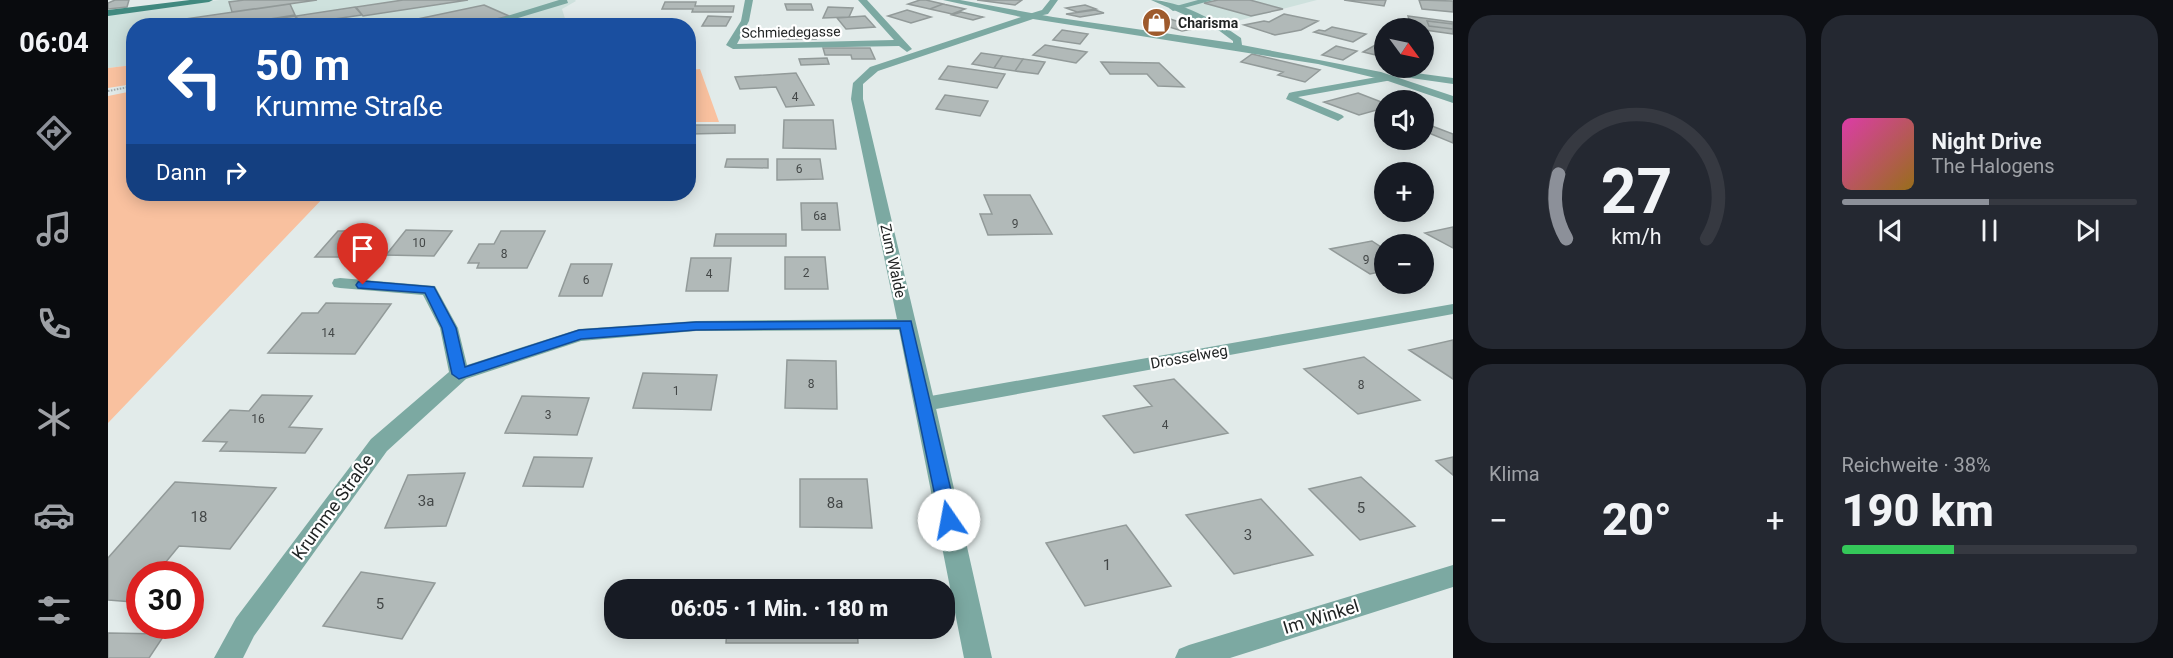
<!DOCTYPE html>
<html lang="de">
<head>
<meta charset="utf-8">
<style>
	body { margin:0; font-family:Roboto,sans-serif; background:#242831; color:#f1f3f6; height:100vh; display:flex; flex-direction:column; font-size:22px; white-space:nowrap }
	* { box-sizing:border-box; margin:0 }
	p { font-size:20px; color:#9ea1a6 }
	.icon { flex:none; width:33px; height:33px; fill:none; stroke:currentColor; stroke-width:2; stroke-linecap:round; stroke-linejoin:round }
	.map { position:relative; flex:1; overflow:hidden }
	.details { display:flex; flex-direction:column; gap:15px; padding:15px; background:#0d0f14; width:720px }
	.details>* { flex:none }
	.hud { position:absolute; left:18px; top:18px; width:570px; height:183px; border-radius:24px; box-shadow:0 3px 15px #0003; background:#1a4fa0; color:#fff; overflow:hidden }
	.needle { width:39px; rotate:123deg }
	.tools { position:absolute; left:1266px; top:18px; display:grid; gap:12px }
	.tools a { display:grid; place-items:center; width:60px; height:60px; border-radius:50%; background:#171b24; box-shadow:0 3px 15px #0003; font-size:30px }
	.speed { position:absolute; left:18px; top:561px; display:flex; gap:12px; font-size:30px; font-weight:700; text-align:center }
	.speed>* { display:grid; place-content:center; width:78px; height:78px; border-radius:50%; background:#171b24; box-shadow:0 3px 15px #0003; line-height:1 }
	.speed .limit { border:9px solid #d22; background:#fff; color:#111 }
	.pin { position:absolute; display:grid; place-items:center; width:51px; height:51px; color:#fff; margin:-62px -26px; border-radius:50% 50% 50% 0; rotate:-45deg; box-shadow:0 0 6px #0007 }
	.pin .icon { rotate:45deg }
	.me { position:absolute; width:66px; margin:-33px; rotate:348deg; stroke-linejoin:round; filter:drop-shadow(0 0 4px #0008) }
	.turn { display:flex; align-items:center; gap:21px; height:126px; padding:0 30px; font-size:27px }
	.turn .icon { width:78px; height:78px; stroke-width:2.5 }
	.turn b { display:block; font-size:42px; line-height:51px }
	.then { display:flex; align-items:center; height:57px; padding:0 30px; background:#0003; gap:12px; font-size:22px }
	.big { font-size:45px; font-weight:800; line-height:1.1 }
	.details .widget { flex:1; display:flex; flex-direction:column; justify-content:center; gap:9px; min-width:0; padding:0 21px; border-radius:24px; background:#242831 }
	.details .dial { align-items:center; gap:0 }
	.dial svg { height:156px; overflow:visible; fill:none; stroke:#363941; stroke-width:7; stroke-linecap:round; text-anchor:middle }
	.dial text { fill:#f1f3f6; stroke:none }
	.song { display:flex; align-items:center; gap:18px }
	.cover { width:72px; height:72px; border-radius:9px; background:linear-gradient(135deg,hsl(320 70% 55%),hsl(40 70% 35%)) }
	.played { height:6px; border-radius:3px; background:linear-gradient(90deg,#8c9099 50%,#363941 50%) }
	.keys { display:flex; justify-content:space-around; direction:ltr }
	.heat { display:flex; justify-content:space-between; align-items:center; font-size:33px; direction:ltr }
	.charge { height:9px; border-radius:4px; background:linear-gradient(90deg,#34c759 38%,#363941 0) }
	.details .tiles { flex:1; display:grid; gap:15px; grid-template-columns:repeat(2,1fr) }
	.trip { position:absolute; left:496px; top:579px; width:351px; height:60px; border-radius:24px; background:#171b24; box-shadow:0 3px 15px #0003; font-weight:800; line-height:60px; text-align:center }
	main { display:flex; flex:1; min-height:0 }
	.tabs { display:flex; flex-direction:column; width:108px; justify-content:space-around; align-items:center; background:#090b0e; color:#9ea1a6 }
	.tabs .icon { width:42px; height:42px }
	.tabs .on { color:#8c9099 }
	.tabs b { font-size:27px; color:#f1f3f6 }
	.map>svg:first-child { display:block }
	.built { fill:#cee1dd }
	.green { fill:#f9c19f }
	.building { fill:#b1b9b8; stroke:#929a99; stroke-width:1.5 }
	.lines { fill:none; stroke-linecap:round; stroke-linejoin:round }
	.path { stroke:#a4abaa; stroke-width:2; stroke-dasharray:1.5 1.5; stroke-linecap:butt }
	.lane { fill:#7ca9a2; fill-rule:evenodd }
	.street { fill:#7ca9a2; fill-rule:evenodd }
	.secondary { fill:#41897f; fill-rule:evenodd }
	.route { fill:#1a73e8; stroke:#114b97; stroke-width:1.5 }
	.labels { text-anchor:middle; stroke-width:4.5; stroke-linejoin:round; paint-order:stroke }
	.number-label { font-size:12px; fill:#444848 }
	.far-poi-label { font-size:14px; font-weight:bold; fill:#1f2222; stroke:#fff; text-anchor:start }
	.far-street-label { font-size:14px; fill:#1f2222; stroke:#fff }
	.street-label { font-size:15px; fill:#1f2222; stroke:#fff }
	.near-number-label { font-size:15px; fill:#444848 }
	.near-street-label { font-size:18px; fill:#1f2222; stroke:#fff }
</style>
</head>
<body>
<main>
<nav class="tabs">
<b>06:04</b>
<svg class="icon on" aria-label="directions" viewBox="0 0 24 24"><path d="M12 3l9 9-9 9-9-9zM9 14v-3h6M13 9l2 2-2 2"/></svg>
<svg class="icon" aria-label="music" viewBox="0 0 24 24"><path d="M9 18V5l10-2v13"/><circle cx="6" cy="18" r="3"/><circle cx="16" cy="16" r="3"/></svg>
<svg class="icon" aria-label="phone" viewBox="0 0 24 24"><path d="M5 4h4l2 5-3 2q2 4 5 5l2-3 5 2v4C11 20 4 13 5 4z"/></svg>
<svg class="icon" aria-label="climate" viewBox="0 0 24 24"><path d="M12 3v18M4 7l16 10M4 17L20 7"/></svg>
<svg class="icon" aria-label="car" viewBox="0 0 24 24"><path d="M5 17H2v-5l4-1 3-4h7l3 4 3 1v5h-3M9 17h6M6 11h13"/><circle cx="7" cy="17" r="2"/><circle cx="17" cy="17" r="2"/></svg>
<svg class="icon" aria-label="filters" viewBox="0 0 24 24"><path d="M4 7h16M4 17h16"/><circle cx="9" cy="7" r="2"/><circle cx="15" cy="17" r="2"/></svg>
</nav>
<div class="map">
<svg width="1345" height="658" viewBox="0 0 1345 658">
	<rect width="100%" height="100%" fill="#e2ebea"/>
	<path class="built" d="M112,0h355l1,1 -14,8 5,16 -433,1 -1,39 -25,3v-54z
		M1055,0h154l-95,25z"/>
	<path class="green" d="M25,65v19l-25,4v-20z
		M592,69l19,53h-30v-52z
		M25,91l1,103h416l-1,3 -222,-3 -219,229v-327z"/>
	<path class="building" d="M7,0h14l-2,7 -19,2v-6z
		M136,0h73l-85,12 -3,-10z
		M295,0h65l-105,16 -7,-9z
		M812,0h6l17,4 -13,5 -22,-5z
		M869,0h45l-7,5z
		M1110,0h32l33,9 -32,7 -47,-13z
		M1236,0h42l-2,6z
		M1311,0l34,1v11l-31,-3z
		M557,2h31l-1,4h39l-1,6h-41l1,-3h-31z
		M182,4l5,11 -69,11h-68l-1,-3z
		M677,4h26l2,6h-26z
		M835,4l22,5 -13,5 -22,-5z
		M376,5l25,11 -42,10 -78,-1z
		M977,5l11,4 -19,3 -11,-4z
		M247,7l7,8 -62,9 -4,-8z
		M720,7l25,1 -4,9 -26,1z
		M799,10l24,7 -20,6 -23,-7z
		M987,10l9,3 -24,4 -14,-3z
		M853,12l22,5 -10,3 -21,-5z
		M1176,14l34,7 -17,9 -26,5 -31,-10 20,-4 5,1z
		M187,16l4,9 -71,1z
		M600,16l23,1 -5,9h-24z
		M757,16l10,11 -29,2 -9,-11z
		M1300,16l45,6v2l-26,-3 2,5 24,3v5l-42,-6z
		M236,18l5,6 -52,2z
		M1059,18l31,10 -16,3 -19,-6 -9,1 -10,-3z
		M1319,21l26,3v5l-24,-3z
		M1224,27l34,7 -13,8 -39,-10 5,-2 6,1z
		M954,30l26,4 -8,10 -27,-4z
		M676,31h31l1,8h-33z
		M663,32l11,2 1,4h-33l1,-5z
		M1276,40v17l-21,-5z
		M937,45l42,7 -11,11 -43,-8z
		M1228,46l21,5 -14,9 -21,-5z
		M715,48h47l5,11h-23l-1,-4h-26z
		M873,53l21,3 -8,12 -22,-4z
		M1144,54l68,16 -15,12 -27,-7 5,-3 -42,-10z
		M894,56l21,3 -8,12 -21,-3z
		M719,58l2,6 -28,1 -2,-6z
		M915,59l22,3 -7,12 -23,-3z
		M993,62l58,1 25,24 -26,-1 -11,-12h-37z
		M840,66l57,8 -8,14 -58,-9z
		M688,73l18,32 -28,2 -10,-20 -36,2 -5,-12z
		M1250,93l26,10v5l-25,7 -35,-13z
		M837,95l43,6 -8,15 -44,-7z
		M676,120h49l3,29 -53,-1z
		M1316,123l29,11v9l-29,-12z
		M583,125h44v8l-46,1z
		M619,159h41v9l-43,-1z
		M669,159h43l3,20 -46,1z
		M876,195h46l22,39 -64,1 -8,-21h12z
		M693,203h36l3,27h-38z
		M1345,227v21l-28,-15z
		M298,230l46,1 -18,25 -48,-1z
		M230,231h39l-22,26h-40z
		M393,231h44l-18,37h-50l2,-5h-11l11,-19h15z
		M608,234h70v12h-72z
		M1264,241l12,8v22l-14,3 -40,-25z
		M677,257h40l3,32h-43z
		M583,258h40l-3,33h-42z
		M463,264h41l-10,32h-43z
		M218,303l65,1 -36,50 -87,-1 34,-40h16z
		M1345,340v39l-44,-29z
		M1256,357l56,43 -62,14 -54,-45z
		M679,360l49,1 1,48 -52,-1z
		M535,373l74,2 -6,35 -78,-2z
		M1066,379l54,54 -94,20 -31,-37 49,-10 -18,-20z
		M154,395l50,1 -23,31 33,2 -17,24 -85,-2 7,-9 -24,-1 27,-31 19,1z
		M414,396l67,2 -12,37 -72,-2z
		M426,457l58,1 -9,29 -60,-1z
		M1345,457v18l-17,-14z
		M357,473l-19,53 -61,2 23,-53z
		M1253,477l54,49 -55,14 -51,-51z
		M692,479h67l5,49 -72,-1z
		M67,482l101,6 -46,61 -51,-3 -23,28h-16v20l-7,8 -25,-2v-42z
		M1153,499l52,56 -79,19 -48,-59z
		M1018,525l45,61 -86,20 -39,-63z
		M253,572l74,11 -33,56 -79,-13z
		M622,580h123v10h-123z
		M619,628h130l1,15h-132z
		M0,633l57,1 -16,24h-41z"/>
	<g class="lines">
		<path class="path" d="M0,91l26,-5"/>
		<path class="lane" d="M451,0h8l1,3 -77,23h-16z
			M942,0h8l-10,14 -19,4v-4l13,-4z
			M1090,0h15l-40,11 -4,-3z
			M1280,75l4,1v4l-94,17 44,18 2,2 -6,4 -52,-22 3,-6 4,-1z
			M1345,304v10l-528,97 -7,-2 -3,-5 3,-5 7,-2z"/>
		<path class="street" d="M637,0h8l-4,21 -12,23 157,-4 -36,-40h9l45,49 -5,3 -8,-6 -166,3 -7,-4 15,-24z
			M835,0h17l93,17 180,26v-2l-16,-12 -66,-29c27,0 68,22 90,38l1,7 139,27 72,24v7l-65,-22 -70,-17 -285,-45 -155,52 -15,13v15l72,305 57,254h-28l-65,-328 -203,1 -115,10 -115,38 -79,72 -133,185 -11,22h-29l22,-40 135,-179 78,-67 -9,-44 -17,-33 -83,-7 -6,-1 -2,-4 2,-4 6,-1 95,8 23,42 9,37 112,-36 117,-8 201,-2 -46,-220 2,-16 17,-16 151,-50z
			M1293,71l52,7v6l-56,-8 -1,-2z
			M1345,565v22l-223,71h-55l4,-9 10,-4z"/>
		<path class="secondary" d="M82,0h23l-4,2 -101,14v-6z"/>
	</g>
	<path class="route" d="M255,281l71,6 22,41 9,39 114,-37 117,-8 215,-1 47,199 -2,5 -7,2 -6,-2 -3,-5 -40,-192 -204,2 -115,9 -122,40 -7,-5 -10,-46 -17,-35 -67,-5 -2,-3 2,-3z"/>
	<defs>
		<symbol id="shop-disc" viewBox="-11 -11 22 22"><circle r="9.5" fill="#9e5a2c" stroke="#fff"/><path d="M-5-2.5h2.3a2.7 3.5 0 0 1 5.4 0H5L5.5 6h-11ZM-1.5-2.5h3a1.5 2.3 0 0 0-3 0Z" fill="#fff"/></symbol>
	</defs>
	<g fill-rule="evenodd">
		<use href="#shop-disc" x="1032" y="6" width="33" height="33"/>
	</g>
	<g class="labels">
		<g class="number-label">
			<text x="687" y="101">4</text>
			<text x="691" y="173">6</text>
			<text x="712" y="220">6a</text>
			<text x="907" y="228">9</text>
			<text x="311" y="247">10</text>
			<text x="396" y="258">8</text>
			<text x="1258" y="264">9</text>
			<text x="698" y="277">2</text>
			<text x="601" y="278">4</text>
			<text x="478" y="284">6</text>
			<text x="220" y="337">14</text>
			<text x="703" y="388">8</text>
			<text x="1253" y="389">8</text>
			<text x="568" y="395">1</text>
			<text x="440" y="419">3</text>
			<text x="150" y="423">16</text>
			<text x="1057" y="429">4</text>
		</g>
		<g class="far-poi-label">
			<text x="1070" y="28">Charisma</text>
		</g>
		<g class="far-street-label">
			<text transform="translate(683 32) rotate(-1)" y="5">Schmiedegasse</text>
		</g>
		<g class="street-label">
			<text transform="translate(785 261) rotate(78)" y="5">Zum Walde</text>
			<text transform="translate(1081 357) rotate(-10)" y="5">Drosselweg</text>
		</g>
		<g class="near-number-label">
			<text x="318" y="506">3a</text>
			<text x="727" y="508">8a</text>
			<text x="1253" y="513">5</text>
			<text x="91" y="522">18</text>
			<text x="1140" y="540">3</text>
			<text x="999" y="570">1</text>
			<text x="272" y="609">5</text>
		</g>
		<g class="near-street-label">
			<text transform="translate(225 507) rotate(-54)" y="6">Krumme Straße</text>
			<text transform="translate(1213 617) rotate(-17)" y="6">Im Winkel</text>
		</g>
	</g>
</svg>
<div class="tools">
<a><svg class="needle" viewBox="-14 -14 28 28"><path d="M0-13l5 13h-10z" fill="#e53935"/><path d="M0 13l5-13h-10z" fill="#9ea1a6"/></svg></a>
<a><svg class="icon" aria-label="sound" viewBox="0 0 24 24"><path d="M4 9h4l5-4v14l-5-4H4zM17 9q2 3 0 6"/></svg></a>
<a>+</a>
<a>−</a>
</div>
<div class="speed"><div class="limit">30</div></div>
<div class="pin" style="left:255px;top:285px;background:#d93025"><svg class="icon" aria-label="arrive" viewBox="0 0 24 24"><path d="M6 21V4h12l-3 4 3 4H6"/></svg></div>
<svg class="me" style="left:841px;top:520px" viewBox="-20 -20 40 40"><circle r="19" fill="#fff"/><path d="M0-13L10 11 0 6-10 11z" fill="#1a73e8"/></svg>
<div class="trip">06:05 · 1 Min. · 180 m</div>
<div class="hud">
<div class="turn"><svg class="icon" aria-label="left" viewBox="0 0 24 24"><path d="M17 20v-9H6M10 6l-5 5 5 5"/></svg><div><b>50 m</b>Krumme Straße</div></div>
<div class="then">Dann<svg class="icon" aria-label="right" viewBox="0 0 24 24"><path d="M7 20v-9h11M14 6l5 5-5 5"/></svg></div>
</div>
</div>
<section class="details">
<div class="tiles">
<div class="widget dial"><svg viewBox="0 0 100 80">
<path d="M14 69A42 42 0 1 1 86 69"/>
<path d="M14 69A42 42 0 0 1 10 36" stroke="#8c9099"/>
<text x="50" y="56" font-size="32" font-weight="700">27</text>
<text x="50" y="72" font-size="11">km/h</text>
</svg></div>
<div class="widget">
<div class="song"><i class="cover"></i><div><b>Night Drive</b><p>The Halogens</p></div></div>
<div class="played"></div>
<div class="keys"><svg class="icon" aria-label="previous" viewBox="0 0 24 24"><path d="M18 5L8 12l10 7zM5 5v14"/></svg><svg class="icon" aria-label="pause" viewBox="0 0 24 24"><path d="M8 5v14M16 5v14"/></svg><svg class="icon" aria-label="next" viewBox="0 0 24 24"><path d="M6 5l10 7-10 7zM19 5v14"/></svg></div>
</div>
<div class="widget"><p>Klima</p>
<div class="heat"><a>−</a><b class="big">20°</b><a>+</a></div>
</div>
<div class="widget"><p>Reichweite · 38%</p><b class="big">190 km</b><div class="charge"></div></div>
</div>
</section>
</main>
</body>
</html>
